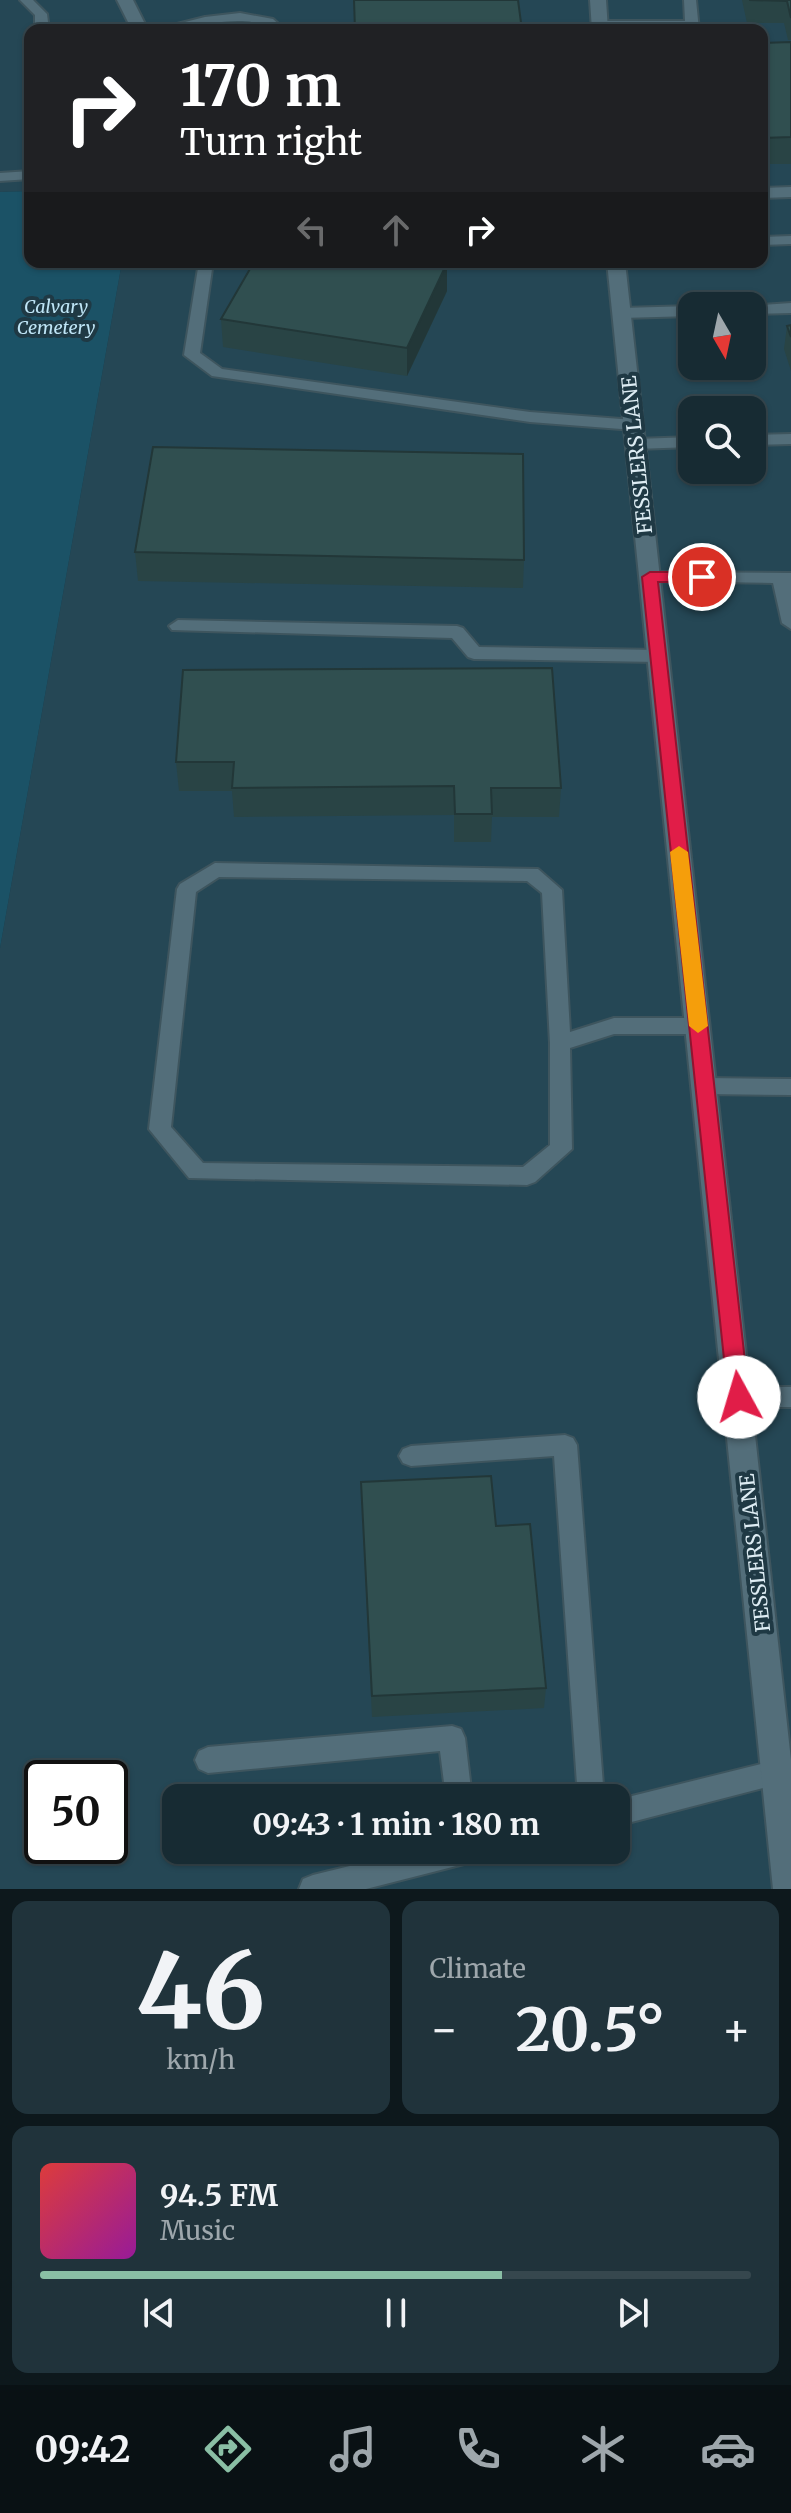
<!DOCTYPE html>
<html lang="en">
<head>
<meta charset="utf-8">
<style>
	body { margin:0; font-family:Merriweather,serif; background:#20333b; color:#f1f3f6; height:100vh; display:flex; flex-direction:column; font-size:30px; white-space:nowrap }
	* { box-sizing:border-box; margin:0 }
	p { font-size:26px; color:#9ea7ac }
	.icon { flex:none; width:44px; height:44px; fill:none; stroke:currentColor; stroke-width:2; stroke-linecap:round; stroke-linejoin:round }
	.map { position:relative; height:1889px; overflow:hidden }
	.side { display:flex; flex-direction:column; gap:12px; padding:12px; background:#0d181c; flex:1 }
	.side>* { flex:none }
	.guide { position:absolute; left:24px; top:24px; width:744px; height:244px; border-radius:16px; box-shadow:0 2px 6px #0004,0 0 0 2px #36474e; background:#202124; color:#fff; overflow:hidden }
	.needle { width:52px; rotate:171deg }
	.controls { position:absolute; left:678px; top:292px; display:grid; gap:16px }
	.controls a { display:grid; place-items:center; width:88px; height:88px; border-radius:16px; background:#172b33; box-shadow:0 2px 6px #0004,0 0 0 2px #36474e; font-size:40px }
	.speed { position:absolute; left:24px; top:1760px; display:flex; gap:16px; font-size:40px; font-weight:700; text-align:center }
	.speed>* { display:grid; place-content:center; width:104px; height:104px; border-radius:50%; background:#172b33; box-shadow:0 2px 6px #0004,0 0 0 2px #36474e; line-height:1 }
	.speed .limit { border:4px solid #111; border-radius:12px; background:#fff; color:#111 }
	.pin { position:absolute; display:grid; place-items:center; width:68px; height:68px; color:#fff; margin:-34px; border:4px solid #fff; border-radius:50%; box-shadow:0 2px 8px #0007 }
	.me { position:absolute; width:88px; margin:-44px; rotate:354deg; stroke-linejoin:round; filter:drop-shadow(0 0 6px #0008) }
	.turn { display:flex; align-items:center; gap:28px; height:168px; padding:0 24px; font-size:36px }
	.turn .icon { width:104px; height:104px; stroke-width:2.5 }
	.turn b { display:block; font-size:56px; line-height:68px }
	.lanes { display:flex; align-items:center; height:76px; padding:0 24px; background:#0003; justify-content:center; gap:40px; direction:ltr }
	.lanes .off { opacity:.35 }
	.big { font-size:60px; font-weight:700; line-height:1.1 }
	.side .widget { flex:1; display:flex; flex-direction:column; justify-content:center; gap:12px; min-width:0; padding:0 28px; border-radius:16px; background:#20333b }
	.side .dial { align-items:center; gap:0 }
	.dial b { font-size:104px; line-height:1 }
	.song { display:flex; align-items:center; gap:24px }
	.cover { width:96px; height:96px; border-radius:12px; background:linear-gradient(135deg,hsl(0 70% 55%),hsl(300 70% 35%)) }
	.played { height:8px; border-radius:4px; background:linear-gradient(90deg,#8abfa5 65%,#36474e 65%) }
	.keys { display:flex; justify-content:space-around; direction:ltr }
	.heat { display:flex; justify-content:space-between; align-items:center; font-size:44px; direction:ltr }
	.side .tiles { flex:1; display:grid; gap:12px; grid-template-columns:1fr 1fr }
	.widget:last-child { grid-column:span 2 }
	.trip { position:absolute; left:162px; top:1784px; width:468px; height:80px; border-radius:16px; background:#172b33; box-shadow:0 2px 6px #0004,0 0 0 2px #36474e; font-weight:700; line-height:80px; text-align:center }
	.tabs { display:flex; height:128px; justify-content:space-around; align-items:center; background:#091114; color:#9ea7ac }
	.tabs .icon { width:56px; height:56px }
	.tabs .on { color:#8abfa5 }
	.tabs b { font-size:36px; color:#f1f3f6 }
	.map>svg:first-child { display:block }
	.built { fill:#254755; fill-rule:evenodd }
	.green { fill:#1b5266 }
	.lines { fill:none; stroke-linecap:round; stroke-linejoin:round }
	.lane-casing { stroke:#3e555e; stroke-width:4 }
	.street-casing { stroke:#3e555e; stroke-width:4 }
	.secondary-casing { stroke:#3e555e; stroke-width:4 }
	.lane { fill:#536e7a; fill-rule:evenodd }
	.street { fill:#536e7a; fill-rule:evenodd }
	.secondary { fill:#536e7a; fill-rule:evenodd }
	.wall { fill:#294445 }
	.shaded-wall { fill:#223738 }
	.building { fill:#304f50; stroke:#223738; stroke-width:2 }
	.route { fill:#e11d48; stroke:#92132f; stroke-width:2 }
	.slow { fill:#f59e0b }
	.labels { text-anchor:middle; stroke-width:8; stroke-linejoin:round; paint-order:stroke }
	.far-park-label { font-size:18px; font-style:italic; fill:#bfe5f6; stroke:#1f3944 }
	.street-label { font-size:20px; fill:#ddecf3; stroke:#1f3944 }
</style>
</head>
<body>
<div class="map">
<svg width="791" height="1889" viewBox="0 0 791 1889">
	<rect width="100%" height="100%" fill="#1f3944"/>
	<path class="built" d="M0,0h791v1889h-791v-941l122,-686h640v-232h-732v161l-30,1zM692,306h60v60h-60zM692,410h60v60h-60zM42,1778h68v68h-68zM176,1798h440v52h-440z"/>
	<path class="green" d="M30,191v71h92l-122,686v-756z"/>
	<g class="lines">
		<defs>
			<path id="lane" d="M20,0h13l14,14 2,16h-14v-15z
				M684,0h12l3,30 -100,-1 -6,-4 6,-4h86z
				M240,13l33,6 12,11c-16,0 -27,-9 -43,-9 -30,-1 -59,9 -89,9l52,-13z
				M30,171v8l-30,2v-8z
				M791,236v8l-29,1v-8z
				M199,262h14l-13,91 22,16 308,43 104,8 8,5 -8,5 -104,-8 -318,-46 -28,-21z
				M791,303v10l-39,1v-8h-6z
				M692,306v10l-70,2 -8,-5 8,-5z
				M791,434v10l-39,1v-10z
				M692,437v10l-56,2 -8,-5 8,-5z
				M650,572l141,1v56l-9,-6 -9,-40 -129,-2 -3,-4 3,-4z
				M178,620l279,6 6,2 16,19 179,3 9,6 -9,6 -184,-3 -6,-2 -16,-19 -280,-8 -3,-4z
				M215,863l323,6 24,21 8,142 44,-14h84l7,3 3,5 -3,5 -7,3h-84l-44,14 2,101 -37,33 -8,3 -338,-7 -40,-49 28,-240 3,-5zM219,877l308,4 15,12 8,150v102l-27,22 -320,-4 -32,-36 25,-235z
				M705,1078l86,1v16l-86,-1 -7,-2 -4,-6 4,-6z
				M739,1387h52v20h-52l-8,-3 -4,-7 4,-7z
				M565,1435l8,3 4,7 27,353h-26l-24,-342 -143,10 -8,-3 -4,-7 4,-7 8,-3z
				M452,1726l9,3 4,9 7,60h-26l-6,-47 -232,22 -9,-4 -4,-9 4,-9 9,-4z
				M777,1760l9,4 4,9 -4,9 -170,44v-26z
				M415,1850h66l-3,9 -10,4 -102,26h-67l4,-10 10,-4z"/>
			<path id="street" d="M117,0h16l15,30h-16z
				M791,187v10l-29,1v-10z"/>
			<path id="secondary" d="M590,0h16l2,30h-16z
				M607,262h18l166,1498v129h-18z"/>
		</defs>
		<use href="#lane" class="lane-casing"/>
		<use href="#street" class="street-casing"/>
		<use href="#secondary" class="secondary-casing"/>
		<use href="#lane" class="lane"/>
		<use href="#street" class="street"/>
		<use href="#secondary" class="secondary"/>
	</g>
	<path class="wall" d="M742,0h49v40h-3l-4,-17h-37z
		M791,42v122h-29v-121z
		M447,291l-40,85 -184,-29 -2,-28z
		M791,325v46l-7,-22 3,-23z
		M135,552l389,8 -1,28 -385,-7z
		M183,670l378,118 -2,29h-67l-1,25h-37v-27l-220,2 -2,-26h-53l-3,-29z
		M361,1482l135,44 50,162 -2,20 -172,9z"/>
	<path class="shaded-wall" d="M447,263v28l-40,85v-28z"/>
	<path class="building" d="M354,0h164l4,30h-167z
		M749,0h42v18l-4,-17z
		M791,42v95l-29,1v-95z
		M254,262h186l7,1 -40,85 -186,-29z
		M791,325v12l-4,-11z
		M153,447l370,7 1,106 -389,-8z
		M552,668l9,120h-70l1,26h-37l-1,-28 -222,2 2,-26h-58l7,-92z
		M491,1476l5,50 34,-2 16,164 -174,8 -11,-214z"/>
	<path class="route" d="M650,572h52l7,5 -7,5h-44l91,815 -3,6 -7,3 -8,-3 -3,-6 -86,-820z"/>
	<path class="slow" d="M679,846l9,6 20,174 -10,7 -9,-7 -19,-174z"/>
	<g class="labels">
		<g class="far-park-label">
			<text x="56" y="313">Calvary<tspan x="56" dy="21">Cemetery</tspan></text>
		</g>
		<g class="street-label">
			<text transform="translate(637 455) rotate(-96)" y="7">FESSLERS LANE</text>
			<text transform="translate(755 1553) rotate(-96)" y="7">FESSLERS LANE</text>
		</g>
	</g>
</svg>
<div class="controls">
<a><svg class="needle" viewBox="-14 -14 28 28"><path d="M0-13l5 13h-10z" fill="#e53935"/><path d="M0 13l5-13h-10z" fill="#9ea7ac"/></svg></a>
<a><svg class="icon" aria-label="search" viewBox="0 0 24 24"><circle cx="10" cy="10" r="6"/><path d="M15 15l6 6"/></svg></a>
</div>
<div class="speed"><div class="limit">50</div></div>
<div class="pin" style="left:702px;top:577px;background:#d93025"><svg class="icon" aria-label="arrive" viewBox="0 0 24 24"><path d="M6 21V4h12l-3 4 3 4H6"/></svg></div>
<svg class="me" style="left:739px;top:1397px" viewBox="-20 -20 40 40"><circle r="19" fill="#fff"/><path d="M0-13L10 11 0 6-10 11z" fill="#e11d48"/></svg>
<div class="trip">09:43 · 1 min · 180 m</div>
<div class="guide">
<div class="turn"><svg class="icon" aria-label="right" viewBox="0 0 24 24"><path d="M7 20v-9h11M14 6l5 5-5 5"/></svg><div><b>170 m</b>Turn right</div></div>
<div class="lanes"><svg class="icon off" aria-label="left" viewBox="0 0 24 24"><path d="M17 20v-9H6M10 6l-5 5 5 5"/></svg><svg class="icon off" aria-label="ahead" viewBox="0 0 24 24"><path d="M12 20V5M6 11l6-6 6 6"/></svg><svg class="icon" aria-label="right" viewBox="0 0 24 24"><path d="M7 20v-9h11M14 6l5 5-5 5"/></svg></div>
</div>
</div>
<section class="side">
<div class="tiles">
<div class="widget dial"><b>46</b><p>km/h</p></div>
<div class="widget"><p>Climate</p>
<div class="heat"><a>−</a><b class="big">20.5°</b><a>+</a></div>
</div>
<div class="widget">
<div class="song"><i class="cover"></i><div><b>94.5 FM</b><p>Music</p></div></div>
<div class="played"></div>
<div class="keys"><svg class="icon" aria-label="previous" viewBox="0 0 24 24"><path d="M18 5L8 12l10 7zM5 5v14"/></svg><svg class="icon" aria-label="pause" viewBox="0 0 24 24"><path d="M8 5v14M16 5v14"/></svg><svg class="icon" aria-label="next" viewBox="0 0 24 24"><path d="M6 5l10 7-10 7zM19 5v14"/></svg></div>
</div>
</div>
</section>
<nav class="tabs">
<b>09:42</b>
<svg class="icon on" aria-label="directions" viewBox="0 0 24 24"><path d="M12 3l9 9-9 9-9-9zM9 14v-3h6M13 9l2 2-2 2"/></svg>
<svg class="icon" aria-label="music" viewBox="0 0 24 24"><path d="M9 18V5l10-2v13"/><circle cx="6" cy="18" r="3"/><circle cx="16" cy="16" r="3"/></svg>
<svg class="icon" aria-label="phone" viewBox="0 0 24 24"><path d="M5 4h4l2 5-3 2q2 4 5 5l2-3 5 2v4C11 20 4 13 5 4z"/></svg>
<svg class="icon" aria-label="climate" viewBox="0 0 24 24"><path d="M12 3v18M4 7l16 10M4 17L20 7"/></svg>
<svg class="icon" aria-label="car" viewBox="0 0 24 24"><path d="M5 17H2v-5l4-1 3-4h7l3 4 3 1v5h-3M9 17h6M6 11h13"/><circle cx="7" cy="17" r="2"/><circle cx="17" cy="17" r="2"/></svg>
</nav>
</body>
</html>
